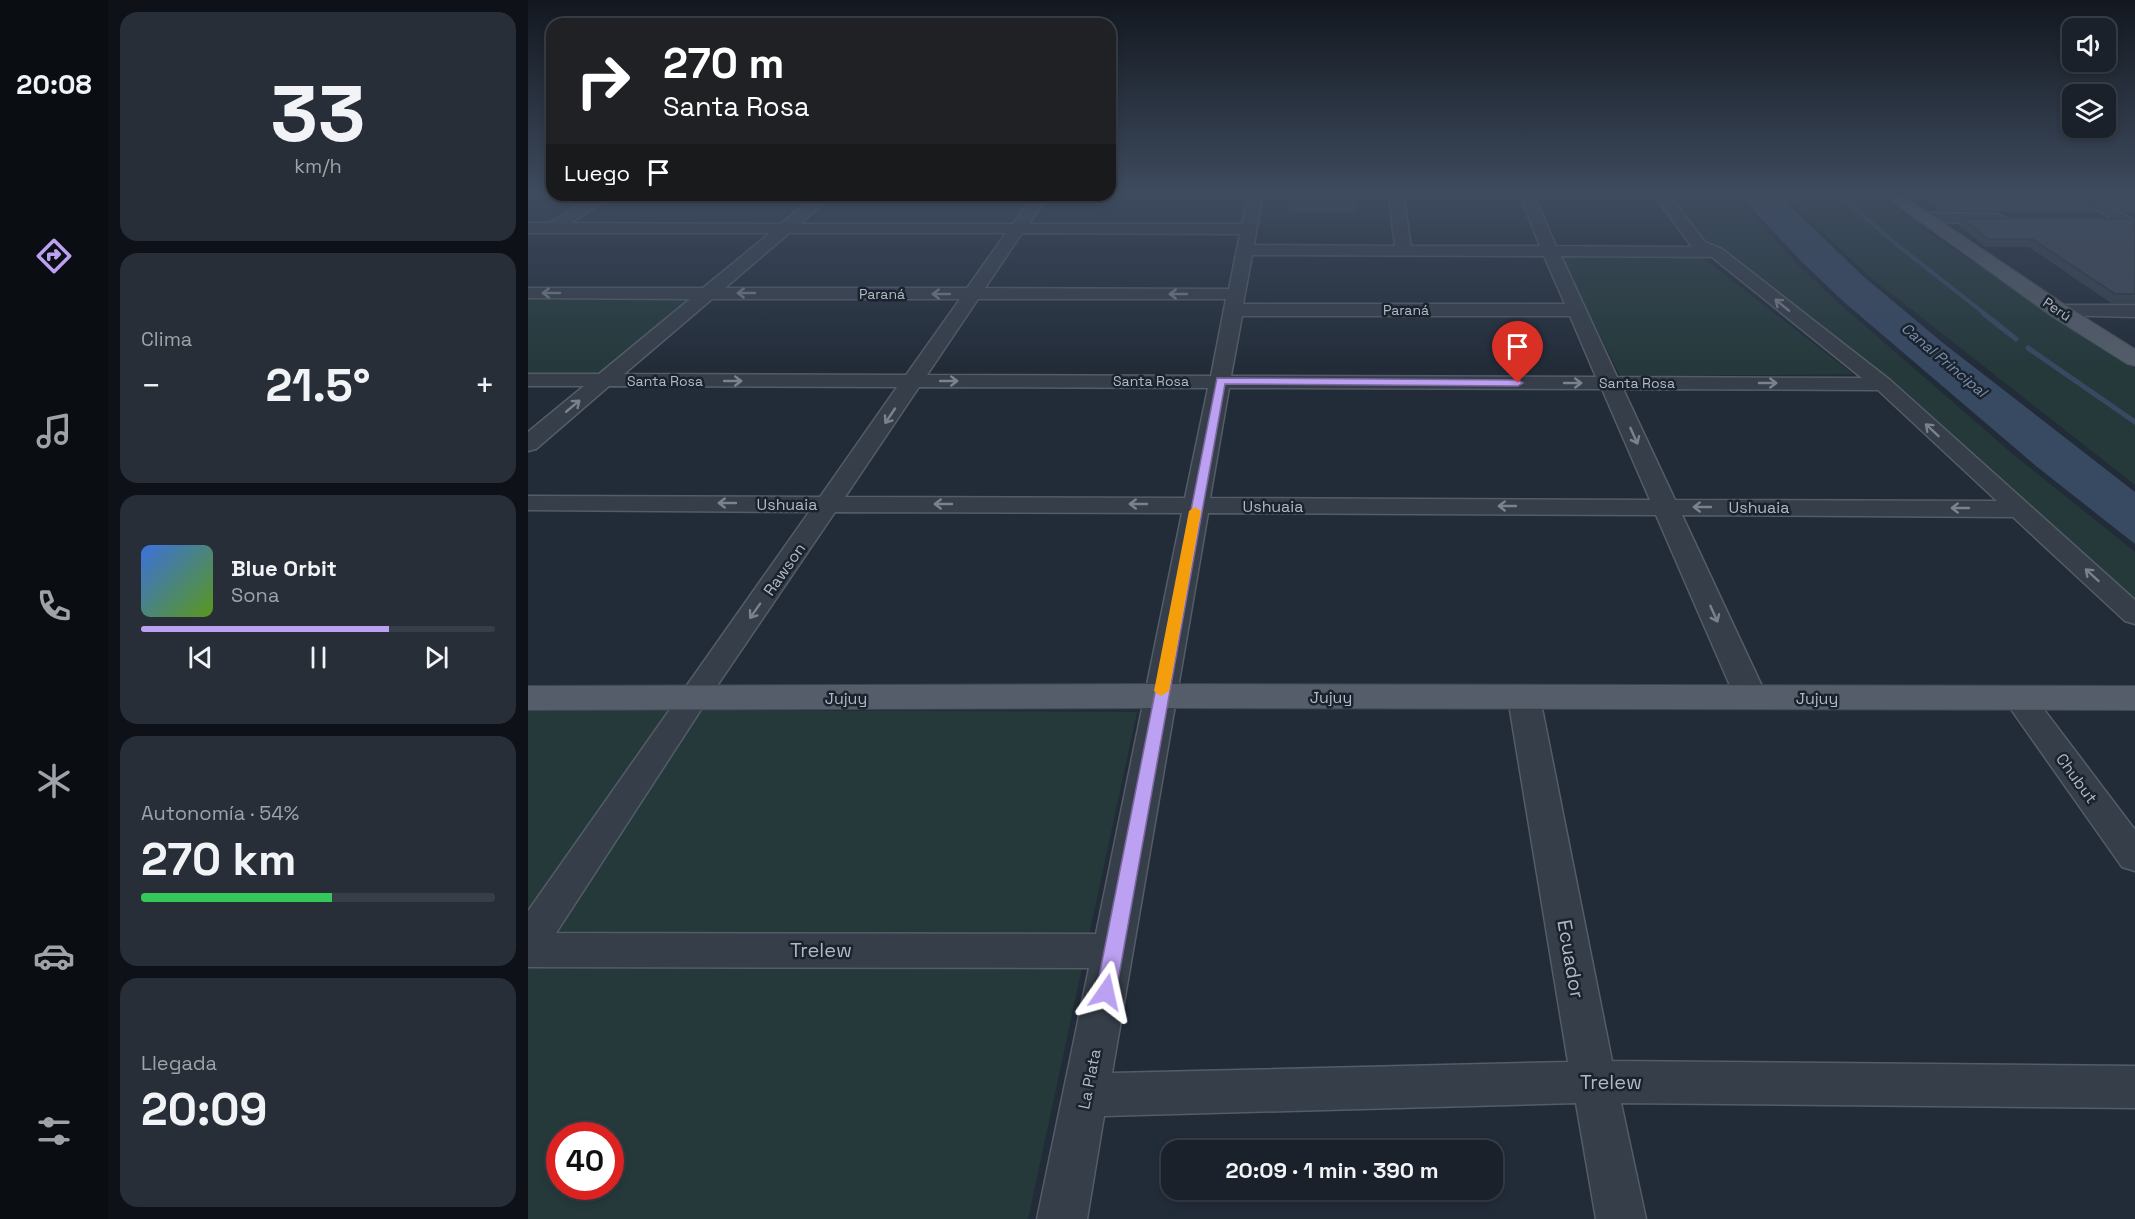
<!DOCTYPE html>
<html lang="es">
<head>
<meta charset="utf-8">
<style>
	body { margin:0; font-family:"Space Grotesk",sans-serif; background:#272e37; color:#f1f3f6; height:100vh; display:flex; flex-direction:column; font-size:22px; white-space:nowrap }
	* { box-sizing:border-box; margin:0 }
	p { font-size:20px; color:#9fa3a9 }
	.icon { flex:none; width:33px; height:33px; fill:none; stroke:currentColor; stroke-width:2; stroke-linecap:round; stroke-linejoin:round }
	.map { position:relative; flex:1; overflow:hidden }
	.panel { display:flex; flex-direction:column; gap:12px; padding:12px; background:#0e1218; width:420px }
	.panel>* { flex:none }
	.banner { position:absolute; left:18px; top:18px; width:570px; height:183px; border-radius:18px; box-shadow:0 3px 9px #0003,0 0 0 2px #383e47; background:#202124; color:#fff; overflow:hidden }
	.fabs { position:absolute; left:1534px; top:18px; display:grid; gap:12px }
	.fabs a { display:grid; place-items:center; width:54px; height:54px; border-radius:12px; background:#1a212b; box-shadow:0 3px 9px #0003,0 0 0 2px #383e47; font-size:30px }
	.speed { position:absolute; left:18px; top:1122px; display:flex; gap:12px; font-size:30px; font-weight:700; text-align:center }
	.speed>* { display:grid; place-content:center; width:78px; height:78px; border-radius:50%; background:#1a212b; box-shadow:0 3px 9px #0003,0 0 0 2px #383e47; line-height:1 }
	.speed .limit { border:9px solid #d22; background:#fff; color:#111 }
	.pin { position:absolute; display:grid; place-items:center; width:51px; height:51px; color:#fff; margin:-62px -26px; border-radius:50% 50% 50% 0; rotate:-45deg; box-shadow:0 0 6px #0007 }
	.pin .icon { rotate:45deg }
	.me { position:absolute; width:66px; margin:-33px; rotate:11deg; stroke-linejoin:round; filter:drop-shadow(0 0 4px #0008) }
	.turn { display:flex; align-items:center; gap:21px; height:126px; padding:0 18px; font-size:27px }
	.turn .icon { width:78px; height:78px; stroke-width:2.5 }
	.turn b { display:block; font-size:42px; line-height:51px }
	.then { display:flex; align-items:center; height:57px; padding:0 18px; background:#0003; gap:12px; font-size:22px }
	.big { font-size:45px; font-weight:700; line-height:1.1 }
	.panel .widget { flex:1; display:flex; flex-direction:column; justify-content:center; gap:9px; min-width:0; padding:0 21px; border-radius:18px; background:#272e37 }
	.panel .dial { align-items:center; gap:0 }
	.dial b { font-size:78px; line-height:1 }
	.song { display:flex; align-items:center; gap:18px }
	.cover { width:72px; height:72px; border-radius:9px; background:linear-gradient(135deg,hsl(220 70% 55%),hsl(90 70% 35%)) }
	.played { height:6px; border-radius:3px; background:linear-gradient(90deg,#bca0f2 70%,#383e47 70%) }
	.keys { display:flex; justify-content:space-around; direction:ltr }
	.heat { display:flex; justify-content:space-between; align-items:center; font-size:33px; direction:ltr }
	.charge { height:9px; border-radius:4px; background:linear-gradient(90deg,#34c759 54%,#383e47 0) }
	.trip { position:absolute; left:633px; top:1140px; width:342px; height:60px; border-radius:18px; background:#1a212b; box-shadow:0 3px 9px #0003,0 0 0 2px #383e47; font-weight:700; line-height:60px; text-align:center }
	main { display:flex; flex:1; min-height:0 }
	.tabs { display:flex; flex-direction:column; width:108px; justify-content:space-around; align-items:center; background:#0a0d11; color:#9fa3a9 }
	.tabs .icon { width:42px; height:42px }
	.tabs .active { color:#bca0f2 }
	.tabs b { font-size:27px; color:#f1f3f6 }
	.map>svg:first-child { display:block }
	.green { fill:#25393b; fill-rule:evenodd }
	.water { fill:#384962 }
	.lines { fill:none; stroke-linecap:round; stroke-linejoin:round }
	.stream-far1 { stroke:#384962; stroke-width:4 }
	.stream { stroke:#384962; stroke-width:5 }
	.minor-casing { stroke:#545c67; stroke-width:3 }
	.major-casing { stroke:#3f4752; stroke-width:2 }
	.minor { fill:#363e49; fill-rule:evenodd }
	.major { fill:#545d69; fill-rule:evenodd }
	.wall { fill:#36404c }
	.building { fill:#3f4a58; stroke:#2c343e; stroke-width:1.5 }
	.oneway { stroke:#7a828d }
	.route { fill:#bca0f2; stroke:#7a689d; stroke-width:1.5 }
	.slow { fill:#f59e0b }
	.labels { text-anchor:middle; stroke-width:5; stroke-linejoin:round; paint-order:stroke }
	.far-street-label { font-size:14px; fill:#b1b9c5; stroke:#1b232e }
	.far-water-label { font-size:15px; font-style:italic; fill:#7a8fac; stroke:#1b232e }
	.street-label { font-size:16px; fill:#b1b9c5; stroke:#1b232e }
	.near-street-label { font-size:20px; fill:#b1b9c5; stroke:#1b232e }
</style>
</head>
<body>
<main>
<nav class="tabs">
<b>20:08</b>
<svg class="icon active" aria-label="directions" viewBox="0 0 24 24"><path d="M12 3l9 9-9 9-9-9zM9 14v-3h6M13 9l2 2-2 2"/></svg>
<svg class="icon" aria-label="music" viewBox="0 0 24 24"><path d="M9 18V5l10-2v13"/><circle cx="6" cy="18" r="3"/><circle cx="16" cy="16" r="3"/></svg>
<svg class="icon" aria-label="phone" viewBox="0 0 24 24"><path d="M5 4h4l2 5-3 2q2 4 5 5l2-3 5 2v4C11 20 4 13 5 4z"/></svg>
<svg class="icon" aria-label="climate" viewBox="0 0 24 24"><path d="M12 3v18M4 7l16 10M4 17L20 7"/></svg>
<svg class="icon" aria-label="car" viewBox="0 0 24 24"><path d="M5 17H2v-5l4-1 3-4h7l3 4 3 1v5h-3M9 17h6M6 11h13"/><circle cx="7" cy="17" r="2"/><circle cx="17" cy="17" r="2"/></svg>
<svg class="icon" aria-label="filters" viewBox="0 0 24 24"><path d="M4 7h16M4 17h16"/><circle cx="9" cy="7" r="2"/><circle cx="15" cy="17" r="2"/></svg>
</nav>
<section class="panel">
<div class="widget dial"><b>33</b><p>km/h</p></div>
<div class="widget"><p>Clima</p>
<div class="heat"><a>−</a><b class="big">21.5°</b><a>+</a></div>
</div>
<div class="widget">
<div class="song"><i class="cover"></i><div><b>Blue Orbit</b><p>Sona</p></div></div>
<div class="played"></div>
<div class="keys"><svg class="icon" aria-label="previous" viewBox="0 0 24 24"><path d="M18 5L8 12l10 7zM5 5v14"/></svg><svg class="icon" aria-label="pause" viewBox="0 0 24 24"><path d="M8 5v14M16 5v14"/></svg><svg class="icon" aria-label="next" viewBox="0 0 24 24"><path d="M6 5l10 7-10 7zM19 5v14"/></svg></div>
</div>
<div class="widget"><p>Autonomía · 54%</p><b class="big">270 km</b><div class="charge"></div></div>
<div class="widget"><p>Llegada</p><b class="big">20:09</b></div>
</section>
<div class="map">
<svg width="1607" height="1219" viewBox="0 0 1607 1219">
	<rect width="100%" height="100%" fill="#222c39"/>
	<path class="green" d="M1137,195h69l64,70 36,34 181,157 120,96v50l-413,-353 -8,-5 -9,-1z
		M1255,195h96l41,32 215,141v117l-266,-209z
		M1032,254l139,1 154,119 -233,2z
		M0,295l171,1 -98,80h-73z
		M0,709l609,3 -109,507h-500zM32,1136h50v50h-50z"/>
	<path class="water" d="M1211,195h40l84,81 80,67 192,149v52l-99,-78 -192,-164 -41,-39z"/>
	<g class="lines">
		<path class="stream-far1" d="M1311,195l50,43
			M1363,240l94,74"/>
		<path class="stream" d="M1455,313l33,26
			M1500,348l107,74"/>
		<defs>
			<path id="minor" d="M69,195h17l-43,28 210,1 35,-29h16l-32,29h213l21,-29h14l-19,29h213l6,-29h14l-8,50 141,1 -6,-51h14l8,51h129l-20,-51h14l22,51 136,1 -38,-52h15l36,47 17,7 168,131 245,220v24l-10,-3 -112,-104 -331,-2 85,182 -5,7 -11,3 -11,-3 -5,-7 -79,-182 -448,-2 -96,560 456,-11 -60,-364 5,-7 11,-3 11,3 5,7 72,363 523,5v42l-514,-5 25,116h-50l-20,-116 -472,13 -17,103h-50l52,-251 -561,-1v-56l281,-399 -281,-2v-14l292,1 77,-110 -288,-1 -73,63 -8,2v-19l56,-46h-56v-12h71l91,-75 -162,-1v-10h175l67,-55h-242v-10h21zM261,233h217l-39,55h-242zM494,233l218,1 -11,55 -244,-1zM724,255l292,1 21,48h-322zM1033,256l151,1 150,121 -245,-1zM184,299h248l-54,76 -282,-1zM450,299h248l-15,77 -284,-1zM714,316h328l26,61 -365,-1zM391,387l289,1 -23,110 -340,-1zM701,388l373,1 48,111 -440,-2zM1095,389l255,1 119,111 -322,-1zM307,512l347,1 -86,421 -540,-1 148,-228z
				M1543,195h18l46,26v11z
				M1395,213l75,1 8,5 -8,5 -80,-3 -3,-3 3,-3z
				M1531,305h76v12l-83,-2 -2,-4 2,-4z
				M1491,688l11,3 105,139v41l-13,-4 -114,-162 -5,-7 5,-7z"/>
			<path id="major" d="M1355,195h19l165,111 68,43v17l-8,-2 -76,-48z
				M632,684l975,2v24l-975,-2 -632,2v-24z"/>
		</defs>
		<use href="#minor" class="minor-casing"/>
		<use href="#major" class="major-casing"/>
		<use href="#minor" class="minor"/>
		<use href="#major" class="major"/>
	</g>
	<path class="wall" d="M829,195v17h-67l-1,-11z
		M1390,195h164l14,9 -3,8 -154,-1z
		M1565,195h42v17h-11z
		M1433,218l174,1v84h-24l-82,-56h-44l-26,-22z"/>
	<path class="building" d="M762,195h67v6h-68z
		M1402,195h152l14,9 -155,-1z
		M1581,195h26v10l-8,-1z
		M1433,218l174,1v75h-20l-83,-55h-44z"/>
	<defs><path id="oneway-shaft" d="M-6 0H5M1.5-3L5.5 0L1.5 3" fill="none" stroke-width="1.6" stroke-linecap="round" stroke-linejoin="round" transform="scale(1.5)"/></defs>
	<g class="oneway">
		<use href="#oneway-shaft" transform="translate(23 293) rotate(-180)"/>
		<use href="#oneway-shaft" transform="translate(218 293) rotate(-180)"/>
		<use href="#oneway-shaft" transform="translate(413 294) rotate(-180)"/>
		<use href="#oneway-shaft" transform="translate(650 294) rotate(-180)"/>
		<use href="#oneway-shaft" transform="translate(1254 305) rotate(-141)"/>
		<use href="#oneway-shaft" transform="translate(205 381)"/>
		<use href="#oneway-shaft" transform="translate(421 381)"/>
		<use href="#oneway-shaft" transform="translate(1045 383)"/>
		<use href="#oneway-shaft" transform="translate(1240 383)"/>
		<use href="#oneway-shaft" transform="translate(45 406) rotate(-40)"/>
		<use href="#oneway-shaft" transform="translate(362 416) rotate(124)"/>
		<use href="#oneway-shaft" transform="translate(1404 430) rotate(-137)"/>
		<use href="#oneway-shaft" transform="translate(1106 436) rotate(66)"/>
		<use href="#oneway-shaft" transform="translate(199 503) rotate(-180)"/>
		<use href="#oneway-shaft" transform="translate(415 504) rotate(-180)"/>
		<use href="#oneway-shaft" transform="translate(610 504) rotate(-180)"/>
		<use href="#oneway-shaft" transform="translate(979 506) rotate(-180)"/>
		<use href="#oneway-shaft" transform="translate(1174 507) rotate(-180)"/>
		<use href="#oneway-shaft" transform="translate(1432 508) rotate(-180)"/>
		<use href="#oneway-shaft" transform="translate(1564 575) rotate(-138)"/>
		<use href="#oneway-shaft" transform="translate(227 611) rotate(125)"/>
		<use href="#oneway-shaft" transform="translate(1186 614) rotate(66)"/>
	</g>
	<linearGradient id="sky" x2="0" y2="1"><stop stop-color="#13181f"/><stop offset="0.53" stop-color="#3e4b5f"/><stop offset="1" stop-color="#3e4b5f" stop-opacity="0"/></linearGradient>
	<rect width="1607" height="366" fill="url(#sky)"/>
	<path class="route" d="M689,378l301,2 5,3 -5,3 -293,-2 -109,608 -3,6 -7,2 -7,-2 -3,-6z"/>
	<path class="slow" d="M667,507l6,4 -32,180 -8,5 -7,-5 35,-180z"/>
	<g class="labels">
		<g class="far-street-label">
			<text x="354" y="299">Paraná</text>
			<text transform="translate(1529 309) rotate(34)" y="5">Perú</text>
			<text x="878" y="315">Paraná</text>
			<text x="137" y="386">Santa Rosa</text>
			<text x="623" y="386">Santa Rosa</text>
			<text x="1109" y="388">Santa Rosa</text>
		</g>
		<g class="far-water-label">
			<text transform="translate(1416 360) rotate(40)" y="5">Canal Principal</text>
		</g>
		<g class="street-label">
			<text x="259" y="510">Ushuaia</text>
			<text x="745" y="512">Ushuaia</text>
			<text x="1231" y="513">Ushuaia</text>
			<text transform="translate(256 569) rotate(-55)" y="6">Rawson</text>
			<text x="803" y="703">Jujuy</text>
			<text x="318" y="704">Jujuy</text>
			<text x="1289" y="704">Jujuy</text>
			<text transform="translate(1549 778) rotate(54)" y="6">Chubut</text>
			<text transform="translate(561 1079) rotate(-79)" y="6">La Plata</text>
		</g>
		<g class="near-street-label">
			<text x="293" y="957">Trelew</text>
			<text transform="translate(1043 959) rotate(80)" y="7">Ecuador</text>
			<text x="1083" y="1089">Trelew</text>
		</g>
	</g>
</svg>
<div class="fabs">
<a><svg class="icon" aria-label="sound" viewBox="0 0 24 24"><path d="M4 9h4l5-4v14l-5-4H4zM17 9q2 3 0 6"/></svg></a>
<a><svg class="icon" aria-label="layers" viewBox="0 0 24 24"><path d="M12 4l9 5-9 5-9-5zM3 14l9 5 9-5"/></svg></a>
</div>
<div class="speed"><div class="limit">40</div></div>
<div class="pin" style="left:990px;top:383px;background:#d93025"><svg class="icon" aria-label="arrive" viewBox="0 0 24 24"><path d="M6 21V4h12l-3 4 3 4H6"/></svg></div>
<svg class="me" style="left:578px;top:992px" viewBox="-20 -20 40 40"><path d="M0-17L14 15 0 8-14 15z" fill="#bca0f2" stroke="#fff" stroke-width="4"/></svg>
<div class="trip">20:09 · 1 min · 390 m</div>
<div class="banner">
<div class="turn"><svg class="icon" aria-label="right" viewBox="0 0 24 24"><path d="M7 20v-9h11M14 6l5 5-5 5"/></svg><div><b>270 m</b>Santa Rosa</div></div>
<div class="then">Luego<svg class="icon" aria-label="arrive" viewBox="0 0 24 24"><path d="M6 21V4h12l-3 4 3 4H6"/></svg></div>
</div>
</div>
</main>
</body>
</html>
